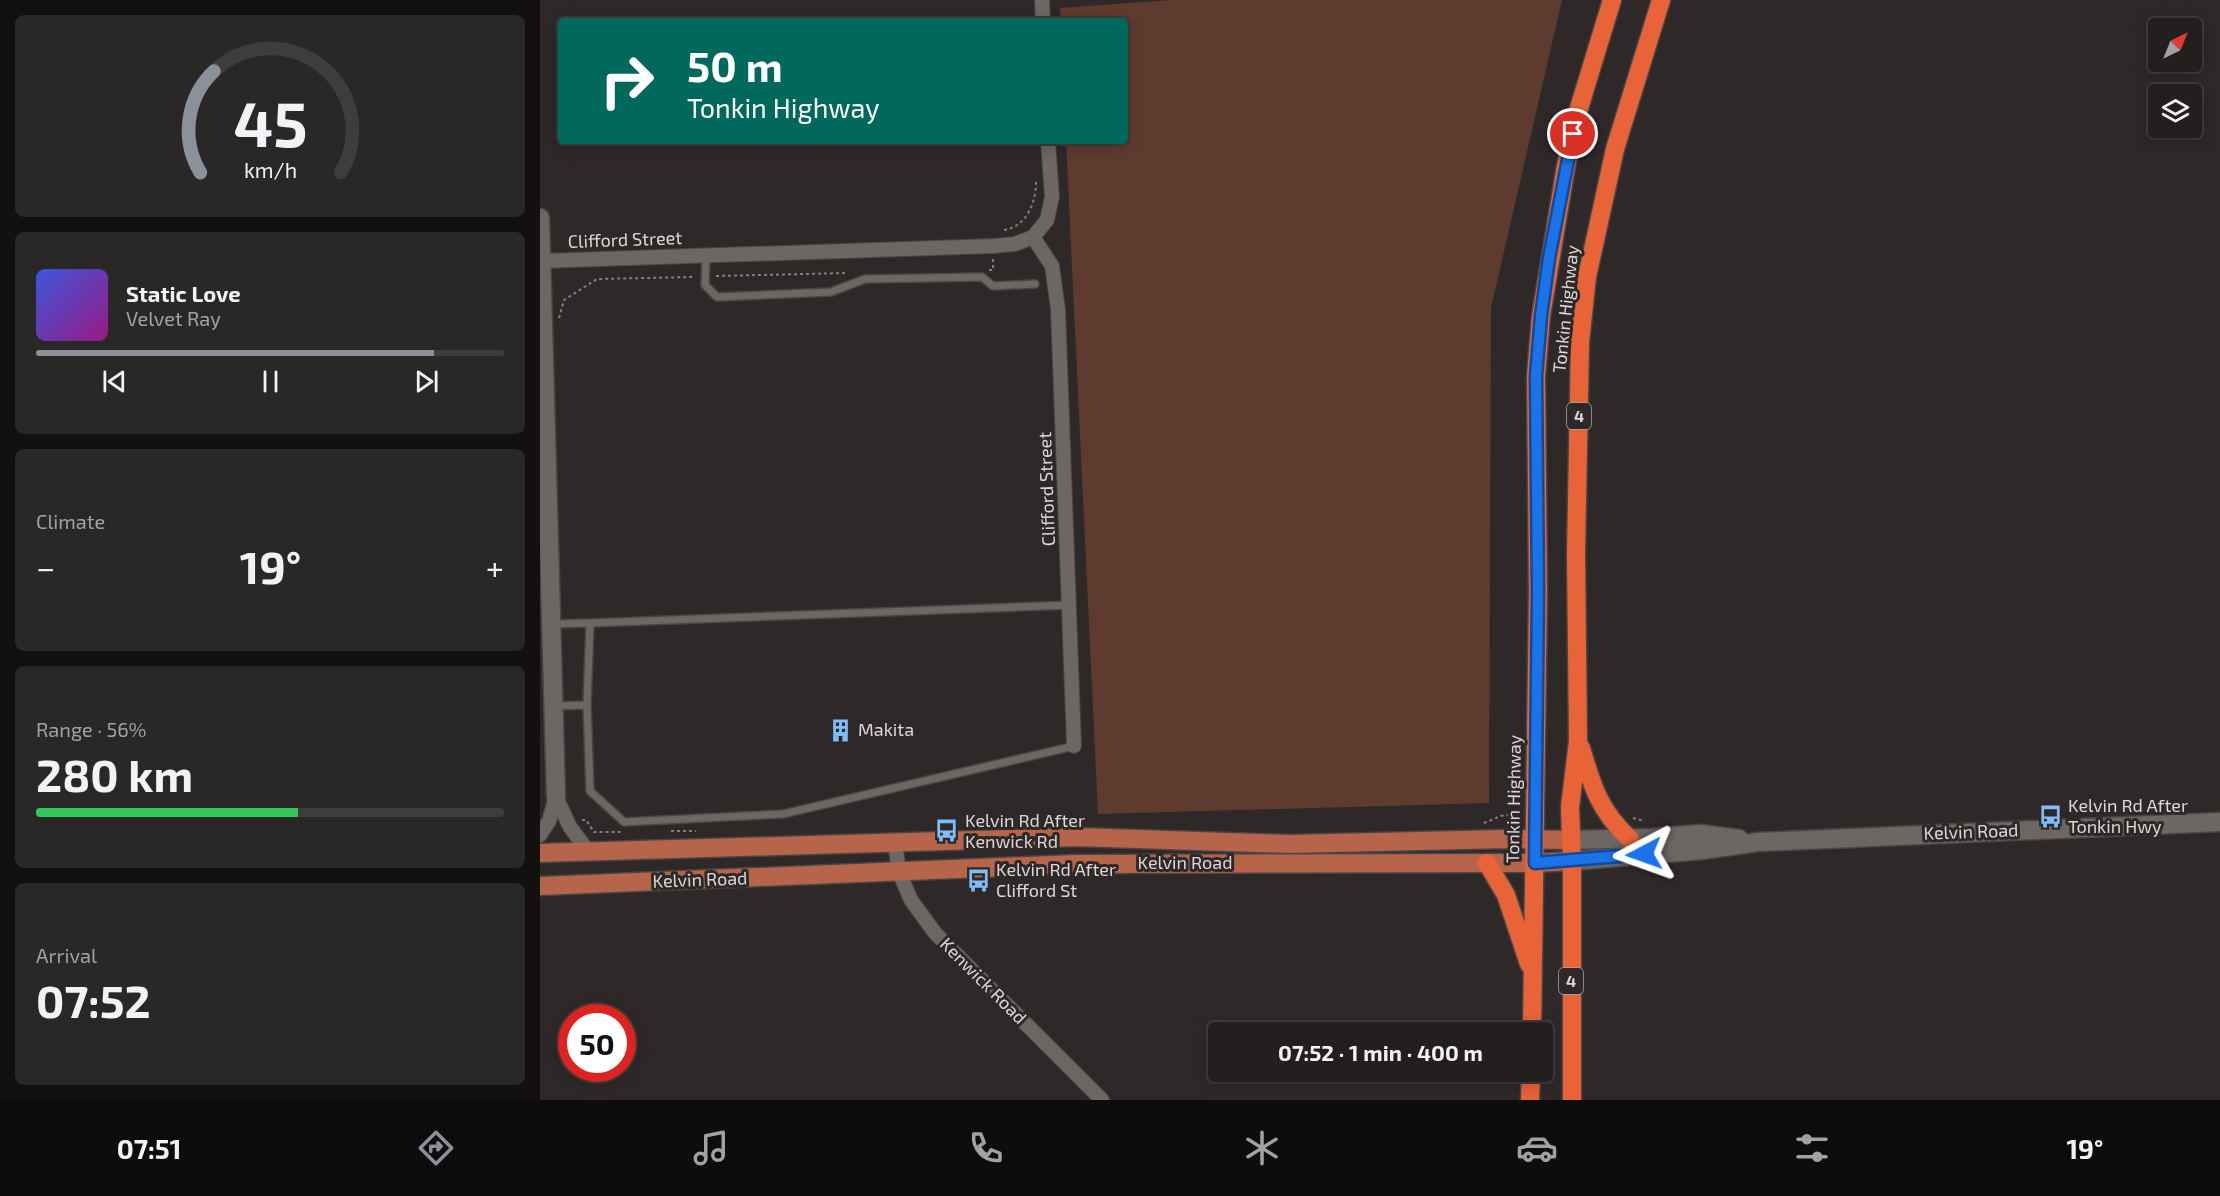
<!DOCTYPE html>
<html lang="en">
<head>
<meta charset="utf-8">
<style>
	body { margin:0; font-family:"Exo 2",sans-serif; background:#2a2727; color:#f1f3f6; height:100vh; display:flex; flex-direction:column; font-size:22px; white-space:nowrap }
	* { box-sizing:border-box; margin:0 }
	p { font-size:20px; color:#a2a2a4 }
	.icon { flex:none; width:33px; height:33px; fill:none; stroke:currentColor; stroke-width:2; stroke-linecap:round; stroke-linejoin:round }
	.map { position:relative; flex:1; overflow:hidden }
	.sheet { display:flex; flex-direction:column; gap:15px; padding:15px; background:#131110; width:540px }
	.sheet>* { flex:none }
	.top-card { position:absolute; left:18px; top:18px; width:570px; height:126px; border-radius:6px; box-shadow:0 3px 15px #0003,0 0 0 2px #3f3d3c; background:#00695c; color:#fff; overflow:hidden }
	.needle { width:39px; rotate:43deg }
	.tools { position:absolute; left:1608px; top:18px; display:grid; gap:12px }
	.tools a { display:grid; place-items:center; width:54px; height:54px; border-radius:6px; background:#221f1e; box-shadow:0 3px 15px #0003,0 0 0 2px #3f3d3c; font-size:30px }
	.speed { position:absolute; left:18px; top:1004px; display:flex; gap:12px; font-size:30px; font-weight:700; text-align:center }
	.speed>* { display:grid; place-content:center; width:78px; height:78px; border-radius:50%; background:#221f1e; box-shadow:0 3px 15px #0003,0 0 0 2px #3f3d3c; line-height:1 }
	.speed .limit { border:9px solid #d22; background:#fff; color:#111 }
	.pin { position:absolute; display:grid; place-items:center; width:51px; height:51px; color:#fff; margin:-26px; border:3px solid #fff; border-radius:50%; box-shadow:0 2px 6px #0007 }
	.me { position:absolute; width:66px; margin:-33px; rotate:266deg; stroke-linejoin:round; filter:drop-shadow(0 0 4px #0008) }
	.turn { display:flex; align-items:center; gap:21px; height:126px; padding:0 30px; font-size:27px }
	.turn .icon { width:78px; height:78px; stroke-width:2.5 }
	.turn b { display:block; font-size:42px; line-height:51px }
	.big { font-size:45px; font-weight:700; line-height:1.1 }
	.sheet .tile { flex:1; display:flex; flex-direction:column; justify-content:center; gap:9px; min-width:0; padding:0 21px; border-radius:9px; background:#2a2727 }
	.sheet .dial { align-items:center; gap:0 }
	.dial svg { height:156px; overflow:visible; fill:none; stroke:#3f3d3c; stroke-width:7; stroke-linecap:round; text-anchor:middle }
	.dial text { fill:#f1f3f6; stroke:none }
	.song { display:flex; align-items:center; gap:18px }
	.cover { width:72px; height:72px; border-radius:9px; background:linear-gradient(135deg,hsl(230 70% 55%),hsl(310 70% 35%)) }
	.played { height:6px; border-radius:3px; background:linear-gradient(90deg,#8c9099 85%,#3f3d3c 85%) }
	.keys { display:flex; justify-content:space-around; direction:ltr }
	.heat { display:flex; justify-content:space-between; align-items:center; font-size:33px; direction:ltr }
	.charge { height:9px; border-radius:4px; background:linear-gradient(90deg,#34c759 56%,#3f3d3c 0) }
	.trip { position:absolute; left:668px; top:1022px; width:345px; height:60px; border-radius:6px; background:#221f1e; box-shadow:0 3px 15px #0003,0 0 0 2px #3f3d3c; font-weight:700; line-height:60px; text-align:center }
	.tab-bar { display:flex; height:96px; justify-content:space-around; align-items:center; background:#0e0c0c; color:#a2a2a4 }
	.tab-bar .icon { width:42px; height:42px }
	.tab-bar .on { color:#8c9099 }
	.tab-bar b { font-size:27px; color:#f1f3f6 }
	main { display:flex; flex:1; min-height:0 }
	.map>svg:first-child { display:block }
	.green { fill:#5f3a2e }
	.lines { fill:none; stroke-linecap:round; stroke-linejoin:round }
	.lane-casing { stroke:#494544; stroke-width:10 }
	.street-casing { stroke:#494544; stroke-width:16 }
	.secondary-casing { stroke:#494544; stroke-width:21 }
	.primary-casing { stroke:#494544; stroke-width:21 }
	.highway-casing { stroke:#494544; stroke-width:21 }
	.path { stroke:#837f7e; stroke-width:2; stroke-dasharray:3 3; stroke-linecap:butt }
	.lane { stroke:#6c6765; stroke-width:7 }
	.street { stroke:#6c6765; stroke-width:14 }
	.secondary { stroke:#6c6765; stroke-width:18 }
	.primary { stroke:#b7654a; stroke-width:18 }
	.highway { stroke:#e96338; stroke-width:18 }
	.route-casing { stroke:#114b97; stroke-width:15 }
	.route { stroke:#1a73e8; stroke-width:10 }
	.labels { text-anchor:middle; stroke-width:6; stroke-linejoin:round; paint-order:stroke }
	.shield { fill:#2e2928; stroke:#a7a4a2; stroke-width:1.5 }
	.shield-label { font-size:16px; font-weight:bold; fill:#dbd8d7 }
	.street-label { font-size:18px; fill:#dbd8d7; stroke:#2e2928 }
	.poi-label { font-size:18px; fill:#dbd8d7; stroke:#2e2928; text-anchor:start }
</style>
</head>
<body>
<main>
<section class="sheet">
<div class="tile dial"><svg viewBox="0 0 100 80">
<path d="M14 69A42 42 0 1 1 86 69"/>
<path d="M14 69A42 42 0 0 1 21 17" stroke="#8c9099"/>
<text x="50" y="56" font-size="32" font-weight="700">45</text>
<text x="50" y="72" font-size="11">km/h</text>
</svg></div>
<div class="tile">
<div class="song"><i class="cover"></i><div><b>Static Love</b><p>Velvet Ray</p></div></div>
<div class="played"></div>
<div class="keys"><svg class="icon" aria-label="previous" viewBox="0 0 24 24"><path d="M18 5L8 12l10 7zM5 5v14"/></svg><svg class="icon" aria-label="pause" viewBox="0 0 24 24"><path d="M8 5v14M16 5v14"/></svg><svg class="icon" aria-label="next" viewBox="0 0 24 24"><path d="M6 5l10 7-10 7zM19 5v14"/></svg></div>
</div>
<div class="tile"><p>Climate</p>
<div class="heat"><a>−</a><b class="big">19°</b><a>+</a></div>
</div>
<div class="tile"><p>Range · 56%</p><b class="big">280 km</b><div class="charge"></div></div>
<div class="tile"><p>Arrival</p><b class="big">07:52</b></div>
</section>
<div class="map">
<svg width="1680" height="1100" viewBox="0 0 1680 1100">
	<rect width="100%" height="100%" fill="#2e2928"/>
	<path class="green" d="M631,0h391l-71,308 -2,495 -391,11 -32,-673h59v-120h-64l-1,-13z"/>
	<g class="lines">
		<defs>
			<path id="lane" d="M166,256l-1,29 12,12 114,-5 34,-13 117,-2 11,9 42,-2
				M11,624l39,-1
				M47,705l3,-82 479,-18
				M14,706l33,-1 3,86 34,31 159,-8 291,-68"/>
			<path id="street" d="M502,0l1,21
				M508,141l4,56 -5,23 -14,17 19,29 6,43 16,437
				M1,261l452,-15 22,-2 18,-7
				M16,797l14,30 18,24
				M0,835l9,-14 7,-24
				M355,843l4,29 12,28 24,33 167,167"/>
			<path id="secondary" d="M0,218l16,579
				M1031,840l80,-2 49,-4 39,5
				M1032,861l130,-11 56,-8 462,-20"/>
			<path id="primary" d="M0,853l537,-16 213,7 216,-5 65,1
				M0,886l536,-22 459,-1 37,-2"/>
			<path id="highway" d="M1041,748c11,38 19,64 49,91
				M947,863l19,32 23,69
				M992,1032l6,-441 -2,-215 5,-60 25,-150 10,-48 36,-118
				M990,1100l1,-29
				M1032,1100v-239l-2,-54 8,-66 -2,-186 4,-213 7,-65 28,-128 46,-149"/>
		</defs>
		<use href="#lane" class="lane-casing"/>
		<use href="#street" class="street-casing"/>
		<use href="#secondary" class="secondary-casing"/>
		<use href="#primary" class="primary-casing"/>
		<use href="#highway" class="highway-casing"/>
		<path class="path" d="M464,230c22,-3 32,-27 32,-48
			M449,270h4v-11
			M176,276l132,-3
			M19,318l5,-18 33,-21 98,-2
			M1093,818l12,3
			M42,820h4l8,12h27
			M944,823l17,-7 17,-3
			M131,831h25"/>
		<use href="#lane" class="lane"/>
		<use href="#street" class="street"/>
		<use href="#secondary" class="secondary"/>
		<use href="#primary" class="primary"/>
		<use href="#highway" class="highway"/>
	</g>
	<g class="lines">
		<defs>
			<path id="route" d="M1033,134l-24,124 -8,58 -5,60 2,215 -3,272 109,-9"/>
		</defs>
		<use href="#route" class="route-casing"/>
		<use href="#route" class="route"/>
	</g>
	<defs>
		<symbol id="building-bare" viewBox="-9 -9 18 18"><path d="M-4-6H4V6H1V3H-1V6H-4ZM-2.5-4.3h1.7v1.8h-1.7ZM.8-4.3h1.7v1.8H.8ZM-2.5-1h1.7V.8h-1.7ZM.8-1h1.7V.8H.8Z" fill="#7ebdf9" stroke="#2e2928" stroke-width="2.5" paint-order="stroke"/></symbol>
		<symbol id="bus-bare" viewBox="-9 -9 18 18"><path d="M-5-6H5V4H4V6H2V4H-2V6H-4V4H-5ZM-3.5-4V0h7V-4ZM-3.5 1.2v1.5H-2V1.2ZM2 1.2v1.5H3.5V1.2Z" fill="#7ebdf9" stroke="#2e2928" stroke-width="2.5" paint-order="stroke"/></symbol>
	</defs>
	<g fill-rule="evenodd">
		<use href="#building-bare" x="284" y="714" width="33" height="33"/>
		<use href="#bus-bare" x="1494" y="800" width="33" height="33"/>
		<use href="#bus-bare" x="390" y="814" width="33" height="33"/>
		<use href="#bus-bare" x="422" y="864" width="33" height="33"/>
	</g>
	<g class="labels">
		<g class="shield">
			<rect x="1027" y="403" width="24" height="26" rx="4.5"/>
			<rect x="1019" y="968" width="24" height="26" rx="4.5"/>
		</g>
		<g class="shield-label">
			<text x="1039" y="422">4</text>
			<text x="1031" y="987">4</text>
		</g>
		<g class="street-label">
			<text transform="translate(85 240) rotate(-2)" y="6">Clifford Street</text>
			<text transform="translate(1026 309) rotate(-84)" y="6">Tonkin Highway</text>
			<text transform="translate(507 489) rotate(-92)" y="6">Clifford Street</text>
			<text transform="translate(974 799) rotate(-89)" y="6">Tonkin Highway</text>
			<text transform="translate(1431 832) rotate(-2)" y="6">Kelvin Road</text>
			<text x="645" y="869">Kelvin Road</text>
			<text transform="translate(160 880) rotate(-2)" y="6">Kelvin Road</text>
			<text transform="translate(443 981) rotate(45)" y="6">Kenwick Road</text>
		</g>
		<g class="poi-label">
			<text x="318" y="736">Makita</text>
			<text x="1528" y="812">Kelvin Rd After<tspan x="1528" dy="21">Tonkin Hwy</tspan></text>
			<text x="425" y="827">Kelvin Rd After<tspan x="425" dy="21">Kenwick Rd</tspan></text>
			<text x="456" y="876">Kelvin Rd After<tspan x="456" dy="21">Clifford St</tspan></text>
		</g>
	</g>
</svg>
<div class="tools">
<a><svg class="needle" viewBox="-14 -14 28 28"><path d="M0-13l5 13h-10z" fill="#e53935"/><path d="M0 13l5-13h-10z" fill="#a2a2a4"/></svg></a>
<a><svg class="icon" aria-label="layers" viewBox="0 0 24 24"><path d="M12 4l9 5-9 5-9-5zM3 14l9 5 9-5"/></svg></a>
</div>
<div class="speed"><div class="limit">50</div></div>
<div class="pin" style="left:1033px;top:134px;background:#d93025"><svg class="icon" aria-label="arrive" viewBox="0 0 24 24"><path d="M6 21V4h12l-3 4 3 4H6"/></svg></div>
<svg class="me" style="left:1104px;top:854px" viewBox="-20 -20 40 40"><path d="M0-17L14 15 0 8-14 15z" fill="#1a73e8" stroke="#fff" stroke-width="4"/></svg>
<div class="trip">07:52 · 1 min · 400 m</div>
<div class="top-card">
<div class="turn"><svg class="icon" aria-label="right" viewBox="0 0 24 24"><path d="M7 20v-9h11M14 6l5 5-5 5"/></svg><div><b>50 m</b>Tonkin Highway</div></div>
</div>
</div>
</main>
<nav class="tab-bar">
<b>07:51</b>
<svg class="icon on" aria-label="directions" viewBox="0 0 24 24"><path d="M12 3l9 9-9 9-9-9zM9 14v-3h6M13 9l2 2-2 2"/></svg>
<svg class="icon" aria-label="music" viewBox="0 0 24 24"><path d="M9 18V5l10-2v13"/><circle cx="6" cy="18" r="3"/><circle cx="16" cy="16" r="3"/></svg>
<svg class="icon" aria-label="phone" viewBox="0 0 24 24"><path d="M5 4h4l2 5-3 2q2 4 5 5l2-3 5 2v4C11 20 4 13 5 4z"/></svg>
<svg class="icon" aria-label="climate" viewBox="0 0 24 24"><path d="M12 3v18M4 7l16 10M4 17L20 7"/></svg>
<svg class="icon" aria-label="car" viewBox="0 0 24 24"><path d="M5 17H2v-5l4-1 3-4h7l3 4 3 1v5h-3M9 17h6M6 11h13"/><circle cx="7" cy="17" r="2"/><circle cx="17" cy="17" r="2"/></svg>
<svg class="icon" aria-label="filters" viewBox="0 0 24 24"><path d="M4 7h16M4 17h16"/><circle cx="9" cy="7" r="2"/><circle cx="15" cy="17" r="2"/></svg>
<b>19°</b>
</nav>
</body>
</html>
